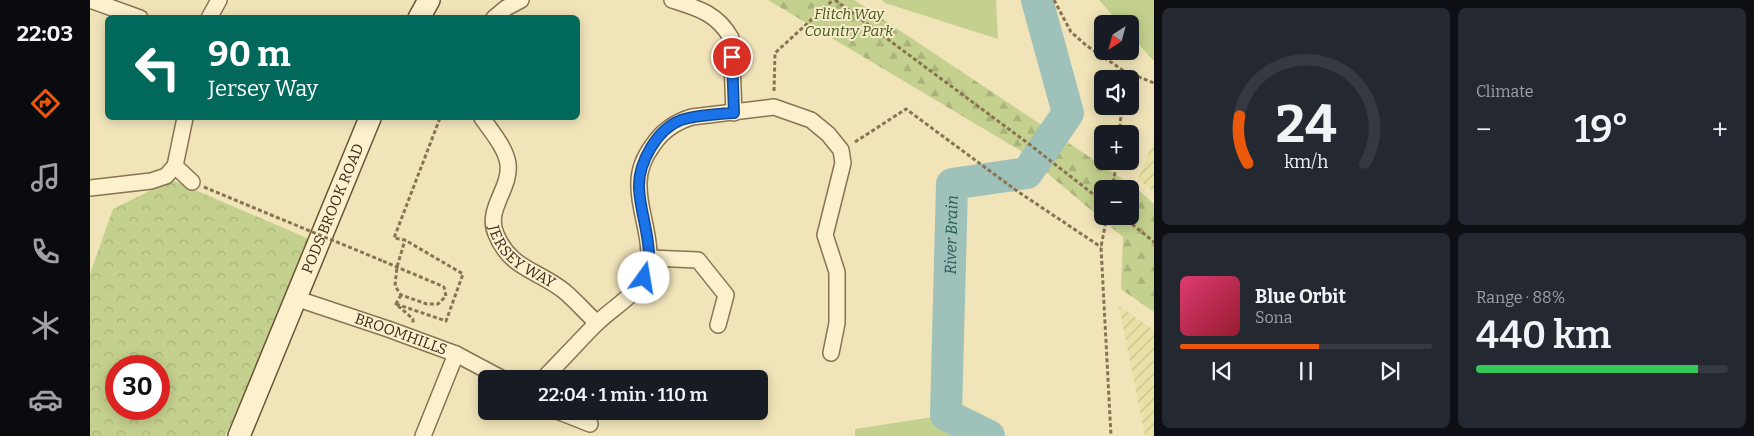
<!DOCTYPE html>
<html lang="en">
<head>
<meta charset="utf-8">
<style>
	body { margin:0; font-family:Bitter,serif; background:#242831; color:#f1f3f6; height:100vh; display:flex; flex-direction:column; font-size:19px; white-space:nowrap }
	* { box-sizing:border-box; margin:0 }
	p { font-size:16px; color:#9ea1a6 }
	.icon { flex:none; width:28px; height:28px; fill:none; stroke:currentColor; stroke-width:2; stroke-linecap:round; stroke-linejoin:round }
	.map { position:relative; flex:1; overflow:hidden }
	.drawer { display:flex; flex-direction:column; gap:8px; padding:8px; background:#0d0f14; width:600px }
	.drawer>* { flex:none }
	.top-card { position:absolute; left:15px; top:15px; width:475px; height:105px; border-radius:8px; box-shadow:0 2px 12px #0003; background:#00695c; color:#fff; overflow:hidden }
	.needle { width:32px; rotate:216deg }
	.controls { position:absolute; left:1004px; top:15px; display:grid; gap:10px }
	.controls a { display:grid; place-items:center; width:45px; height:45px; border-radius:8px; background:#171b24; box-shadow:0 2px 12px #0003; font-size:25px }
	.speed { position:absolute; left:15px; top:355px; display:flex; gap:10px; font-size:25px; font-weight:700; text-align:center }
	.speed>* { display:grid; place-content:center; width:65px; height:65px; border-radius:50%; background:#171b24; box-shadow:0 2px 12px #0003; line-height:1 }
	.speed .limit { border:8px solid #d22; background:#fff; color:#111 }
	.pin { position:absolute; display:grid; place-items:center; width:42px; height:42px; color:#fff; margin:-21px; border:2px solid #fff; border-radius:50%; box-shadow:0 1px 5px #0007 }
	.me { position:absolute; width:55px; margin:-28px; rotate:13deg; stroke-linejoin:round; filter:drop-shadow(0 0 4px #0008) }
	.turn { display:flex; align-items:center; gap:18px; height:105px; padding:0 20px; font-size:22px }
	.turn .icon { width:65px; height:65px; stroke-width:2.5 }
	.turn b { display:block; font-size:35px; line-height:42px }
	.big { font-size:38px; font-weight:600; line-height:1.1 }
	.drawer .widget { flex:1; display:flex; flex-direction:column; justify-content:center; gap:8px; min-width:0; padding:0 18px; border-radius:8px; background:#242831 }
	.drawer .dial { align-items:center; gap:0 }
	.dial svg { height:130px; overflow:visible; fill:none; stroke:#363941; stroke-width:7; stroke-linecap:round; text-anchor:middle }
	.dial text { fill:#f1f3f6; stroke:none }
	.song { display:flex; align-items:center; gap:15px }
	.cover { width:60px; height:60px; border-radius:8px; background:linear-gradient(135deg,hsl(340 70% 55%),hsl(350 70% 35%)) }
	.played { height:5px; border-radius:2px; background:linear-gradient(90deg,#ea580c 55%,#363941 55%) }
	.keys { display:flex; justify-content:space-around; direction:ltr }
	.heat { display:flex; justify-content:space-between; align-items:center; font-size:28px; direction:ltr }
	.charge { height:8px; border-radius:4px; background:linear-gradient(90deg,#34c759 88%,#363941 0) }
	.drawer .tiles { flex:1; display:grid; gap:8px; grid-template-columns:repeat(2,1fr) }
	.trip { position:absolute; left:388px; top:370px; width:290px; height:50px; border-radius:8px; background:#171b24; box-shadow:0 2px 12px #0003; font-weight:600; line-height:50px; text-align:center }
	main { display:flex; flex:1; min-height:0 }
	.menu { display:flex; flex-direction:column; width:90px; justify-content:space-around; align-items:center; background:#090b0e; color:#9ea1a6 }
	.menu .icon { width:35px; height:35px }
	.menu .current { color:#ea580c }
	.menu b { font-size:22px; color:#f1f3f6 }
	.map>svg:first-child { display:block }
	.farmland { fill:url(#farmland-furrows) }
	.green { fill:#c4d08d }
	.forest { fill:url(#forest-firs); fill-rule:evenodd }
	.park { fill:url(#park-crowns); fill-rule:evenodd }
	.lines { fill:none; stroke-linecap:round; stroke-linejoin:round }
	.river { stroke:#9ec1b9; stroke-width:32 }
	.street-casing { stroke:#897353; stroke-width:18 }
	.secondary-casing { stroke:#6a5336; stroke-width:24 }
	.path { stroke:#897353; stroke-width:3; stroke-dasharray:4 2.5; stroke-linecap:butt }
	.street { stroke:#fcf0cd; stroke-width:15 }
	.secondary { stroke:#fcf0cd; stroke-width:21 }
	.path-bridge { stroke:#897353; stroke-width:3; stroke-dasharray:4 2.5; stroke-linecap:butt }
	.route-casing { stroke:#114b97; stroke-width:12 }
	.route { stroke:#1a73e8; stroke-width:9 }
	.labels { text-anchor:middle; stroke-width:4; stroke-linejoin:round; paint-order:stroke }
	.park-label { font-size:15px; font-style:italic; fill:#44551e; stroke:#f8edc9 }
	.street-label { font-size:15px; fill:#362919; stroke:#f8edc9 }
	.water-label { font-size:16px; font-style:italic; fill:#275857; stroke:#f8edc9 }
</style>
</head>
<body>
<main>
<nav class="menu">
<b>22:03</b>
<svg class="icon current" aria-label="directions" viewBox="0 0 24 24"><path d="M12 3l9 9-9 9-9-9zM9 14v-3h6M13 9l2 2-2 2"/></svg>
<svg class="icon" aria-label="music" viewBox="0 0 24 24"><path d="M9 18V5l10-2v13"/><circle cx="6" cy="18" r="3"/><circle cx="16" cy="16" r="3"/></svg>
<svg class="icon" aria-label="phone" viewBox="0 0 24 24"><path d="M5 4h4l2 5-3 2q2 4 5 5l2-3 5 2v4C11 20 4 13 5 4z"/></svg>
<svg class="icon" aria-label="climate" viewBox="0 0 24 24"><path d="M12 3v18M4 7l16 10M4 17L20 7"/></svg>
<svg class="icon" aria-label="car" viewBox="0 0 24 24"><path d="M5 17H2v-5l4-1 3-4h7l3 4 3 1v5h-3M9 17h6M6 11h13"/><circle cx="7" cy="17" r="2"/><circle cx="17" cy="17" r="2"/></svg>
</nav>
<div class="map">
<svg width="1064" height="436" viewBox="0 0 1064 436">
	<defs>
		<pattern id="farmland-furrows" width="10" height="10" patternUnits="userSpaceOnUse" patternTransform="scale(1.25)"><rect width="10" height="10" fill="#e8e1a6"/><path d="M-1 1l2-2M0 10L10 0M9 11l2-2" fill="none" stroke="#c8c18e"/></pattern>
		<pattern id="forest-firs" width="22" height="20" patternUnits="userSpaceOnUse" patternTransform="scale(1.25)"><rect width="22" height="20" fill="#c4d08d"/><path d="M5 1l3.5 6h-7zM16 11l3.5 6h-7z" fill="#a9b379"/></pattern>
		<pattern id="park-crowns" width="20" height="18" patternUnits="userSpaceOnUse" patternTransform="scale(1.25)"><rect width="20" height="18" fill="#c4d08d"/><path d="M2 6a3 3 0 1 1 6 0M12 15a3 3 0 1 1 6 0" fill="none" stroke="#a9b379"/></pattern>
	</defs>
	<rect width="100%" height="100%" fill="#f1e4b9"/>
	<path class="farmland" d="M1064,140v52l-16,-13z
		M1029,306l35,24v106h-9z"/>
	<path class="green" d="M792,0h114l2,39 -113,-36z
		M1009,0h55v61l-24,-26v-11h-10z
		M856,415l43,21h-134v-7z"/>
	<path class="forest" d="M678,0h86l282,188 18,16v108l-33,-23 2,-52 -102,-86zM1012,189h28v27h-28z"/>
	<path class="park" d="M82,180l144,62 -91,194h-135v-162l23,-65zM26,366h43v43h-43z"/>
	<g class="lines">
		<path class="river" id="s1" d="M899,436l-43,-21 6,-231 75,-11 41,-60 -31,-113"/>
		<defs>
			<g id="street">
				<path d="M0,0l50,18"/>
				<path d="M582,0c25,8 45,13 59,38l3,75"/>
				<path d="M119,18l10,-18"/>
				<path d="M404,18l12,-10 15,-8"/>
				<path id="s2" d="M392,118c9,13 24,30 26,46 3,25 -23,45 -12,70 14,35 42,36 68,57 12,10 22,22 33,32"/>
				<path d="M85,166l10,-48"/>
				<path d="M85,166l17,16"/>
				<path d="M0,188l61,-7 15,-5 9,-10"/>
				<path d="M560,258l48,2 28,35 -8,30"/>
				<path id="s3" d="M205,298l93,31 68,25 47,25"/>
				<path d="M453,379c18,-18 35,-37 53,-55 15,-15 36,-26 46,-44 17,-28 -3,-63 -3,-93 -1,-16 5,-30 14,-42 10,-15 22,-23 39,-28l82,-10 37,13 17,14 13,16 2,13 -18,72 12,37v51l-6,30"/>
				<path d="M467,411l33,13"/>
				<path d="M333,436l33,-82"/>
			</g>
			<g id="secondary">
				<path d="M329,18l10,-18"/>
				<path id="s4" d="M149,436l131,-318"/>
			</g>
		</defs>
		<use href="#street" class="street-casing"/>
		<use href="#secondary" class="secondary-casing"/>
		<path class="path" d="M745,0l194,144 73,57
			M964,0l17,32 16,14 37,25 30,12
			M1034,79v-8
			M684,91l1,-38 58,-53
			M1029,134l3,-28
			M765,142l51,-33 111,82 84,56
			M114,187l72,30
			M1022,189l5,-28
			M1017,216l-6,31 10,189
			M1026,216l11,6
			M1032,216l32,26
			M293,261c20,9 41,17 61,26l2,9 -8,8h-11l-26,-9 -6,-9 2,-19 8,-27
			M311,295l-5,9 17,15v4
			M306,304l50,17 17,-47 -58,-34 -11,-2 46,-120"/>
		<use href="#street" class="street"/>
		<use href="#secondary" class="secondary"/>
		<path class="path-bridge" d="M186,217l107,44"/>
	</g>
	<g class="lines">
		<defs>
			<path id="route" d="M554,278c1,-6 5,-15 5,-22 0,-23 -9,-45 -10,-68 -1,-25 18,-59 42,-68 17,-5 36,-6 53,-7l-2,-56"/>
		</defs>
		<use href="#route" class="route-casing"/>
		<use href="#route" class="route"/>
	</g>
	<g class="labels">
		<g class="park-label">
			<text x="759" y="19">Flitch Way<tspan x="759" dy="17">Country Park</tspan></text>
		</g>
		<g class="street-label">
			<text dy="5" stroke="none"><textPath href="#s4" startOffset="246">PODS BROOK ROAD</textPath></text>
			<text dy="5" stroke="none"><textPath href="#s2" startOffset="161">JERSEY WAY</textPath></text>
			<text dy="5" stroke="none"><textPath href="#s3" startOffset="112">BROOMHILLS</textPath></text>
		</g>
		<g class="water-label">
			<text dy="6" stroke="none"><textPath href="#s1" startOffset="228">River Brain</textPath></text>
		</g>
	</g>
</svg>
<div class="controls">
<a><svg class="needle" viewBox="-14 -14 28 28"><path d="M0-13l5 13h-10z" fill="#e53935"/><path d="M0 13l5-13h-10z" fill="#9ea1a6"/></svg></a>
<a><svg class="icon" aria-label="sound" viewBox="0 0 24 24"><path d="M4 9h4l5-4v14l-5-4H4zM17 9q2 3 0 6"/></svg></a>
<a>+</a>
<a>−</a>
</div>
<div class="speed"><div class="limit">30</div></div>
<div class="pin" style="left:642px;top:57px;background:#d93025"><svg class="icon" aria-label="arrive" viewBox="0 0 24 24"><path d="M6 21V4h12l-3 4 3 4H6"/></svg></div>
<svg class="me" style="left:554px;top:278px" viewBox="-20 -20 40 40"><circle r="19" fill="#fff"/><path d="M0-13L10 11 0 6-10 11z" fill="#1a73e8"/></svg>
<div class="trip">22:04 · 1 min · 110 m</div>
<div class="top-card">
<div class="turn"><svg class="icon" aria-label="left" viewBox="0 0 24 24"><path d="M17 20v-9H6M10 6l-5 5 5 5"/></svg><div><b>90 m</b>Jersey Way</div></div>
</div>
</div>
<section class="drawer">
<div class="tiles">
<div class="widget dial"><svg viewBox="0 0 100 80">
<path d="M14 69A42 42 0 1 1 86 69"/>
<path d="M14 69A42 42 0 0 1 9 40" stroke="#ea580c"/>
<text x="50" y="56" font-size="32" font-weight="700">24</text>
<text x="50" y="72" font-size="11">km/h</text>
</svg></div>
<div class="widget"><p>Climate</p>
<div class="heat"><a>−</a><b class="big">19°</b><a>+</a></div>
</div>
<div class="widget">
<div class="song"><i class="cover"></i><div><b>Blue Orbit</b><p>Sona</p></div></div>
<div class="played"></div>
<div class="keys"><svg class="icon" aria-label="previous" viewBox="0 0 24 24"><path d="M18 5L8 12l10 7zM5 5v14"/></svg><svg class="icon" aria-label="pause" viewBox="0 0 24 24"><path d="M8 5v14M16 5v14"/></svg><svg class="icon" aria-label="next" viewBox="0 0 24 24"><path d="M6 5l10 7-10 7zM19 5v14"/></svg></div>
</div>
<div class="widget"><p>Range · 88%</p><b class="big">440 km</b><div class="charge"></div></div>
</div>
</section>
</main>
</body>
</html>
